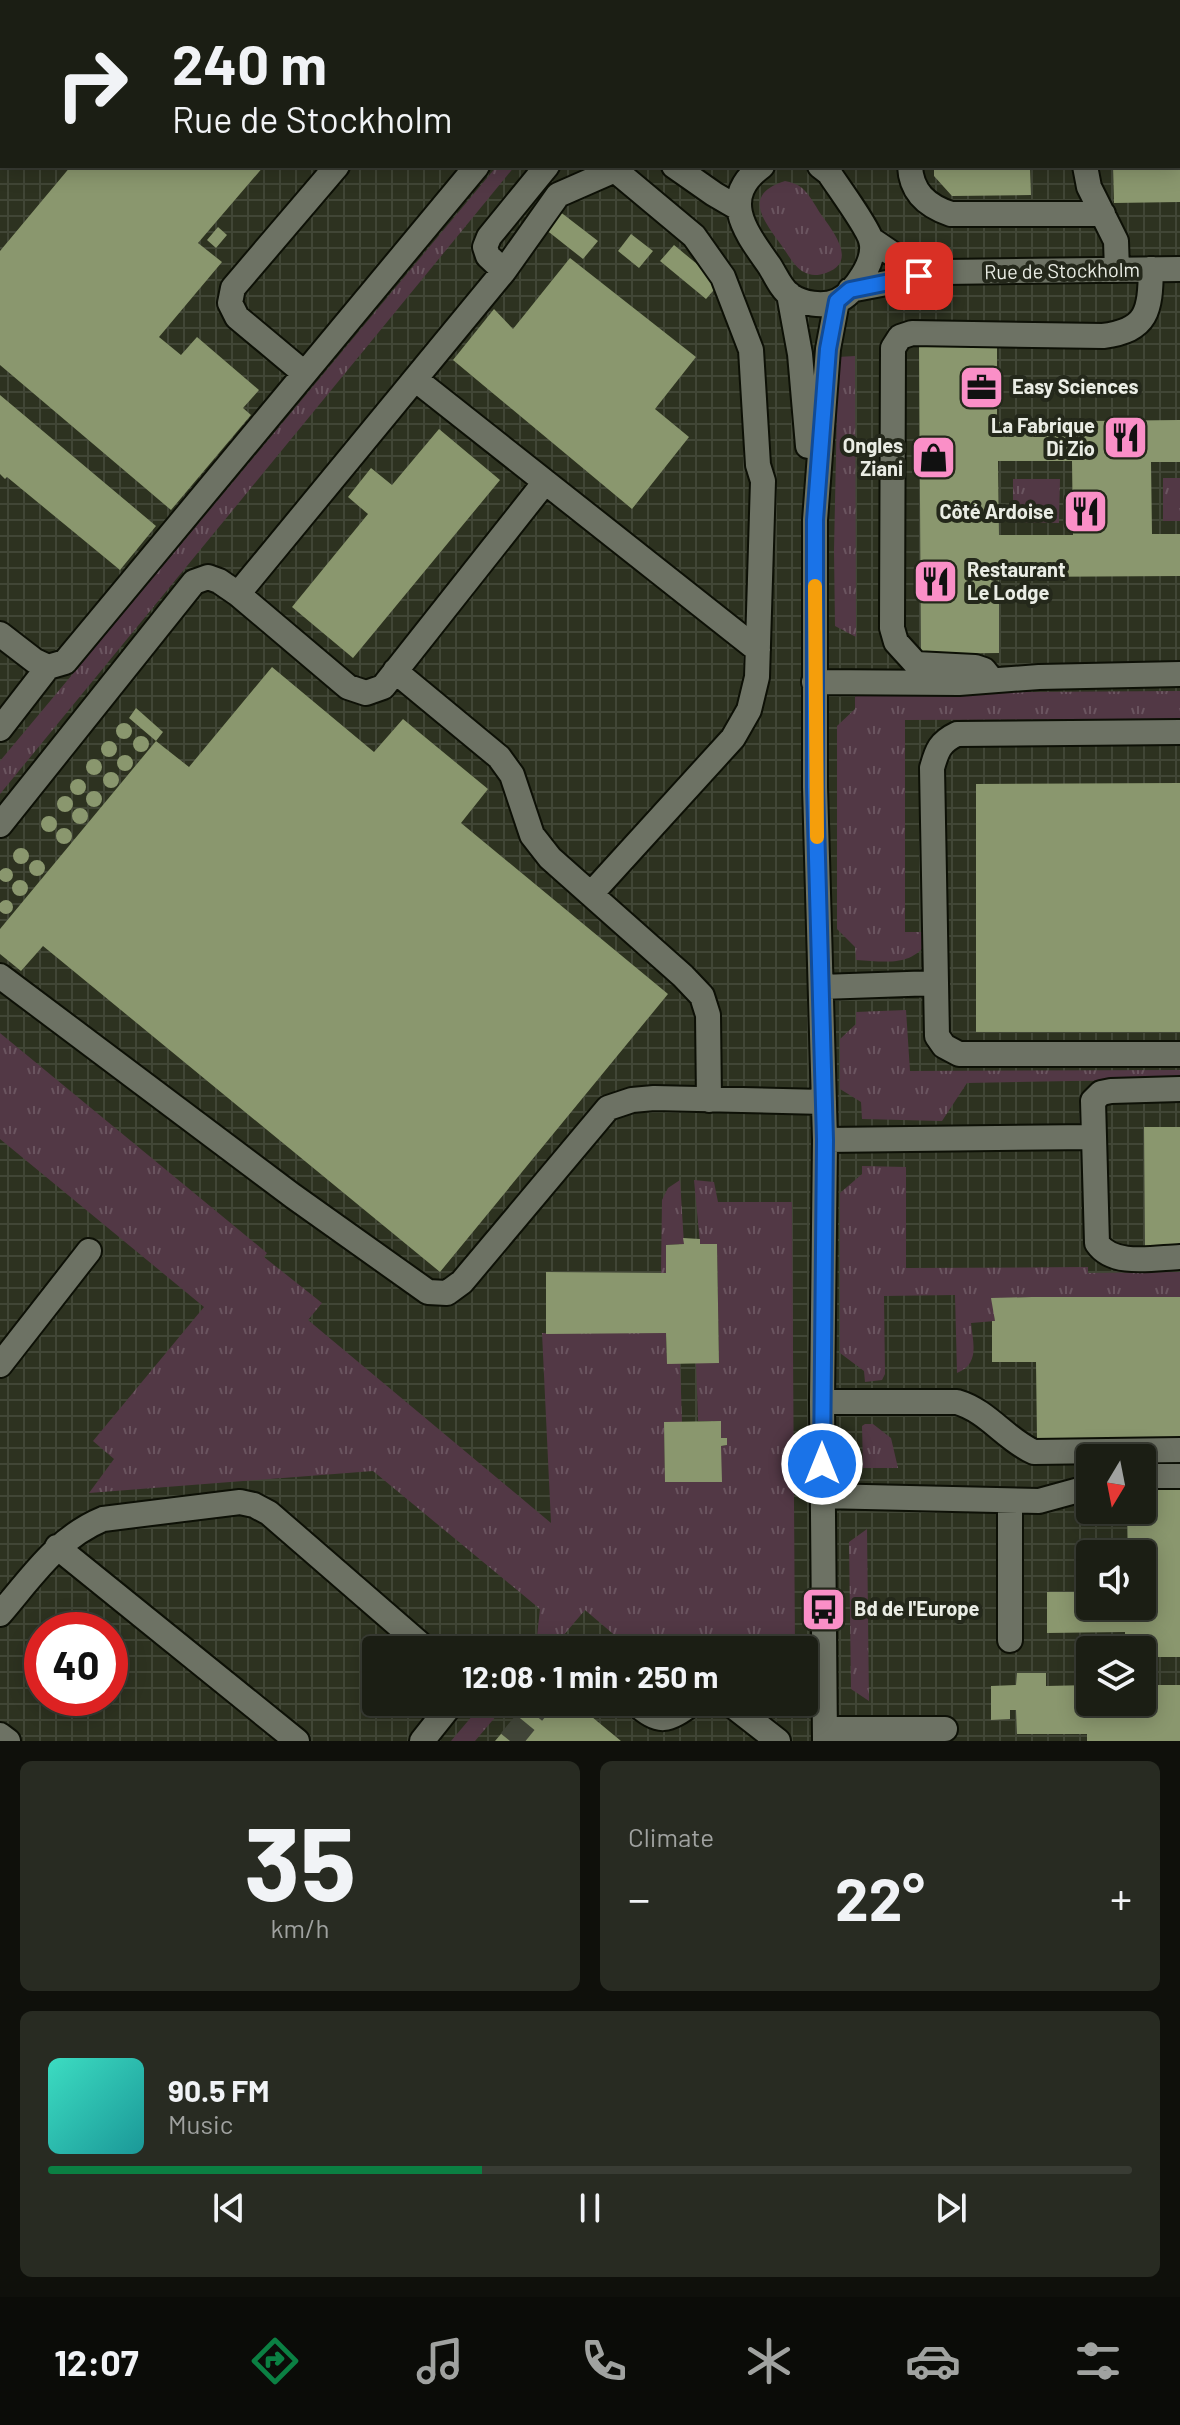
<!DOCTYPE html>
<html lang="en">
<head>
<meta charset="utf-8">
<style>
	body { margin:0; font-family:Barlow,sans-serif; background:#282b22; color:#f1f3f6; height:100vh; display:flex; flex-direction:column; font-size:30px; white-space:nowrap }
	* { box-sizing:border-box; margin:0 }
	p { font-size:26px; color:#a0a2a0 }
	.icon { flex:none; width:44px; height:44px; fill:none; stroke:currentColor; stroke-width:2; stroke-linecap:round; stroke-linejoin:round }
	.map { position:relative; height:1741px; overflow:hidden }
	.panel { display:flex; flex-direction:column; gap:20px; padding:20px; background:#0f100b; flex:1 }
	.panel>* { flex:none }
	.guide { position:absolute; left:0px; top:0px; width:1180px; height:168px; box-shadow:0 4px 20px #0003,0 0 0 2px #393c34; background:#1b1e14; color:#f1f3f6; overflow:hidden }
	.needle { width:52px; rotate:190deg }
	.buttons { position:absolute; left:1076px; top:1444px; display:grid; gap:16px }
	.buttons a { display:grid; place-items:center; width:80px; height:80px; border-radius:8px; background:#1b1e14; box-shadow:0 4px 20px #0003,0 0 0 2px #393c34; font-size:40px }
	.speed { position:absolute; left:24px; top:1612px; display:flex; gap:16px; font-size:40px; font-weight:700; text-align:center }
	.speed>* { display:grid; place-content:center; width:104px; height:104px; border-radius:50%; background:#1b1e14; box-shadow:0 4px 20px #0003,0 0 0 2px #393c34; line-height:1 }
	.speed .limit { border:12px solid #d22; background:#fff; color:#111 }
	.pin { position:absolute; display:grid; place-items:center; width:68px; height:68px; color:#fff; margin:-34px; border-radius:16px; box-shadow:0 4px 12px #0006 }
	.me { position:absolute; width:88px; margin:-44px; rotate:0deg; stroke-linejoin:round; filter:drop-shadow(0 0 6px #0008) }
	.turn { display:flex; align-items:center; gap:28px; height:168px; padding:0 40px; font-size:36px }
	.turn .icon { width:104px; height:104px; stroke-width:2.5 }
	.turn b { display:block; font-size:56px; line-height:68px }
	.big { font-size:60px; font-weight:700; line-height:1.1 }
	.panel .widget { flex:1; display:flex; flex-direction:column; justify-content:center; gap:12px; min-width:0; padding:0 28px; border-radius:12px; background:#282b22 }
	.panel .dial { align-items:center; gap:0 }
	.dial b { font-size:104px; line-height:1 }
	.song { display:flex; align-items:center; gap:24px }
	.cover { width:96px; height:96px; border-radius:12px; background:linear-gradient(135deg,hsl(170 70% 55%),hsl(180 70% 35%)) }
	.played { height:8px; border-radius:4px; background:linear-gradient(90deg,#0b8043 40%,#393c34 40%) }
	.keys { display:flex; justify-content:space-around; direction:ltr }
	.heat { display:flex; justify-content:space-between; align-items:center; font-size:44px; direction:ltr }
	.panel .tiles { flex:1; display:grid; gap:20px; grid-template-columns:1fr 1fr }
	.widget:last-child { grid-column:span 2 }
	.trip { position:absolute; left:362px; top:1636px; width:456px; height:80px; border-radius:8px; background:#1b1e14; box-shadow:0 4px 20px #0003,0 0 0 2px #393c34; font-weight:700; line-height:80px; text-align:center }
	.menu { display:flex; height:128px; justify-content:space-around; align-items:center; background:#0b0c08; color:#a0a2a0 }
	.menu .icon { width:56px; height:56px }
	.menu .on { color:#0b8043 }
	.menu b { font-size:36px; color:#f1f3f6 }
	.map>svg:first-child { display:block }
	.industrial { fill:url(#industrial-grid); fill-rule:evenodd }
	.grass { fill:url(#grass-tufts) }
	.building { fill:#8a976e; fill-rule:evenodd }
	.lines { fill:none; stroke-linecap:round; stroke-linejoin:round }
	.minor-tunnel { stroke:#424639; stroke-width:24; stroke-dasharray:24 12; stroke-linecap:butt }
	.minor-casing { stroke:#0d1006; stroke-width:28 }
	.minor { stroke:#6d7264; stroke-width:24 }
	.route-casing { stroke:#114b97; stroke-width:20 }
	.route { stroke:#1a73e8; stroke-width:14 }
	.slow { stroke:#f59e0b; stroke-width:14 }
	.labels { text-anchor:middle; stroke-width:8; stroke-linejoin:round; paint-order:stroke }
	.street-label { font-size:20px; fill:#eaede5; stroke:#24281b }
	.poi-label { font-size:20px; font-weight:bold; fill:#eaede5; stroke:#24281b; text-anchor:start }
</style>
</head>
<body>
<div class="map">
<svg width="1180" height="1741" viewBox="0 0 1180 1741">
	<defs>
		<pattern id="industrial-grid" width="8" height="8" patternUnits="userSpaceOnUse" patternTransform="scale(2)"><rect width="8" height="8" fill="#2d3220"/><path d="M0 4h8M4 0v8" fill="none" stroke="#414636"/></pattern>
		<pattern id="grass-tufts" width="24" height="20" patternUnits="userSpaceOnUse" patternTransform="scale(2)"><rect width="24" height="20" fill="#523845"/><path d="M3 7l-1-3M5 7V3M7 7l1-3M15 17l-1-3M17 17v-4M19 17l1-3" fill="none" stroke="#6b5560"/></pattern>
	</defs>
	<rect width="100%" height="100%" fill="#24281b"/>
	<path class="industrial" d="M0,0h1180v1741h-1180zM2,2h1176v164h-1176zM1090,1458h52v52h-52zM1090,1554h52v52h-52zM42,1630h68v68h-68zM376,1650h428v52h-428zM1090,1650h52v52h-52z"/>
	<path class="grass" d="M497,166h18l-515,628v-33z
		M785,181c6,1 12,3 17,7 7,6 13,17 18,25 12,17 39,49 6,60 -9,3 -16,3 -24,-2 -9,-6 -16,-20 -23,-29 -18,-25 -35,-48 6,-61z
		M855,356l1,281 -21,-11 -1,-75 4,-194z
		M1163,478h17v43h-17z
		M1013,479h47l-1,44 -46,-1z
		M1180,691v28l-275,1v212h22v10c-16,26 -45,19 -71,18l-1,-13 -18,-18v-203l18,-17v-12l8,-4z
		M906,1010l4,61 270,-1v9l-213,4 -25,38 -80,-2 -1,-17 -21,-13v-50l16,-15v-12z
		M0,1033l267,220 -3,4 58,46 -14,17 243,203 -9,-190h124l1,30h13l2,59h-18l1,60h56v-36l6,-1v-7h-6v-17h-23l-2,-58 23,-1 -2,-117 -17,-1 -6,-64 20,2 4,20h74l3,448h-163l-47,-40 -34,40h-72l57,-5 4,-36 -167,-138 -284,22 25,-34 -21,-18 111,-134 -204,-168z
		M862,1166l44,1v101l182,-1v6l92,-1v25l-188,1 3,23 -24,2c2,20 9,41 -14,50l-2,-78 -71,1 1,78 -3,6 -17,2 -1,-11 -24,-18v-160l22,-19z
		M680,1180l4,64 -18,1v28h-5l1,-73 6,-12z
		M865,1424h8l18,14 7,30h-35l-1,-42z
		M867,1529l2,172 -18,-12 -2,-147z
		M484,1702h24l-33,39h-24z"/>
	<path class="building" d="M71,166h193l-66,77 24,19 -63,75 22,18 16,-18 62,53 -16,18 8,7 -80,95 -171,-145v-114z
		M934,166h96l1,29 -79,1 -18,-20z
		M1113,166h67v36l-66,1z
		M559,211l39,30 -15,18 -38,-30z
		M218,227l9,8 -11,13 -9,-8z
		M631,234l22,17 -14,17 -21,-17z
		M674,245l46,38 -14,16 -46,-38z
		M570,258l126,99 -41,52 34,28 -57,72 -179,-149 41,-51 19,20z
		M919,346h78v76l183,-2v42h-29l1,72h28v42l-181,1v76l-78,1zM998,461h74l1,74h-74z
		M0,395l156,131 -36,44 -113,-93 -2,2 -5,-5z
		M439,429l61,51 -147,178 -61,-51 76,-93 -20,-17 23,-29 21,17z
		M272,667l102,85 29,-33 85,70 -27,34 207,171 -228,278 -397,-326 -22,25 -21,-17v-25l156,-188 -27,-23 7,-10 27,24 -7,9 33,26z
		M116 731a8 8 0 1 1 16 0a8 8 0 1 1-16 0Z
		M133 744a8 8 0 1 1 16 0a8 8 0 1 1-16 0Z
		M101 749a8 8 0 1 1 16 0a8 8 0 1 1-16 0Z
		M117 763a8 8 0 1 1 16 0a8 8 0 1 1-16 0Z
		M86 767a8 8 0 1 1 16 0a8 8 0 1 1-16 0Z
		M103 780a8 8 0 1 1 16 0a8 8 0 1 1-16 0Z
		M70 787a8 8 0 1 1 16 0a8 8 0 1 1-16 0Z
		M1180,783v249h-204v-248z
		M86 799a8 8 0 1 1 16 0a8 8 0 1 1-16 0Z
		M57 804a8 8 0 1 1 16 0a8 8 0 1 1-16 0Z
		M72 816a8 8 0 1 1 16 0a8 8 0 1 1-16 0Z
		M41 824a8 8 0 1 1 16 0a8 8 0 1 1-16 0Z
		M56 836a8 8 0 1 1 16 0a8 8 0 1 1-16 0Z
		M13 856a8 8 0 1 1 16 0a8 8 0 1 1-16 0Z
		M29 868a8 8 0 1 1 16 0a8 8 0 1 1-16 0Z
		M-1 875a7 7 0 1 1 14 0a7 7 0 1 1-14 0Z
		M12 888a8 8 0 1 1 16 0a8 8 0 1 1-16 0Z
		M-1 907a7 7 0 1 1 14 0a7 7 0 1 1-14 0Z
		M1144,1127h36v119l-35,1z
		M683,1238l17,1v5h17l2,119 -52,1 -1,-31 -120,1v-62l120,1v-28l18,-1z
		M1032,1297h148v141l-143,2 -1,-78h-44v-41h3l-4,-23z
		M721,1421v17h6v7l-6,1 1,36h-57l-1,-60z
		M1142,1490h38v167h-38v-7h-17v-18l-78,1v-41h43v14h52v-52h-14l-1,-44h15z
		M1017,1673h29v13l44,-1v17h52v-17h38v56h-93v-7h-70l-1,-24h-6v9l-19,1v-34l25,-1z
		M528,1702h46l47,39h-126z"/>
	<g class="lines">
		<path class="minor-tunnel" d="M510,1741l32,-39"/>
		<defs>
			<path id="minor" d="M121,0l2,2
				M239,0l3,2
				M483,0l2,2
				M811,0v2
				M91,2l2,-2
				M1178,82h2
				M0,114l2,-2
				M674,166l40,28 24,14
				M762,166c-43,32 -17,65 7,99 6,9 12,24 21,30 12,9 33,12 47,6 18,-8 40,-41 34,-61 -4,-14 -33,-53 -42,-67l-9,-7
				M910,166c1,26 17,40 41,48h152
				M1085,166l4,21 27,54 1,29
				M504,271l54,-76 57,-25 79,66 29,41 28,73 7,115 5,16 -6,196 -8,33 -16,28 -142,156
				M944,272l236,-3
				M850,290l94,-18 -44,-13 -28,-19
				M789,294l11,60 8,92
				M304,373l-67,-56 -7,-14 3,-15 104,-122
				M415,379l343,271
				M238,594l110,93 18,6 17,-6 162,-205
				M0,634l35,27 13,6 17,-5 412,-496
				M395,671l104,86 13,18 20,60 18,23 133,118 19,20 6,19 1,85
				M992,680l-8,-10 -9,-3 -59,-3 -20,-22 -4,-14 1,-280 7,-11 12,-4 191,3c45,-6 47,-25 48,-67
				M814,682l145,1 80,-6 141,-3
				M0,729l48,-62
				M1180,732l-223,2c-17,8 -20,16 -25,34l5,268 7,10 15,8h221
				M0,825l194,-243 14,-5 11,4 19,13 266,-323 -16,-15 -3,-9 4,-10 58,-71
				M0,976l293,220 135,96 19,1 15,-11 146,-174 24,-8 22,-2 170,4
				M821,987l115,-4
				M1180,1089l-69,2 -10,2 -8,8 4,142c16,24 57,15 83,14
				M825,1140l269,-3
				M0,1365l89,-114
				M822,1402h135c31,9 48,37 77,50l146,-2
				M1142,1476h38
				M822,1496l217,5 51,-14
				M1010,1501v139
				M57,1547l240,194
				M0,1614c31,-36 57,-76 103,-95l137,-17 14,3 15,8 158,137
				M634,1702c27,23 32,20 60,0
				M728,1702l50,39
				M825,1729h120
				M0,1735l8,6
				M422,1741l31,-39
				M825,1741l-3,-339 3,-262 -10,-353v-267l13,-171 9,-48"/>
		</defs>
		<use href="#minor" class="minor-casing"/>
		<use href="#minor" class="minor"/>
	</g>
	<g class="lines">
		<defs>
			<path id="route" d="M822,1464l3,-324 -10,-353v-267l13,-171 9,-48 13,-11 69,-14"/>
		</defs>
		<use href="#route" class="route-casing"/>
		<use href="#route" class="route"/>
		<path class="slow" d="M815,586l2,251"/>
	</g>
	<defs>
		<symbol id="office-square" viewBox="-11 -11 22 22"><rect x="-9" y="-9" width="18" height="18" rx="4" fill="#fa8fc7" stroke="#24281b"/><path d="M-6-3h4V-5.5h4V-3h4V5H-6ZM-1-4.5V-3h2v-1.5ZM-6 0V1H6V0Z" fill="#111"/></symbol>
		<symbol id="restaurant-square" viewBox="-11 -11 22 22"><rect x="-9" y="-9" width="18" height="18" rx="4" fill="#fa8fc7" stroke="#24281b"/><path d="M-5-6h1v4h1v-4h1v4h1v-4h1v5L-1.5 .5V6h-2V.5L-5-1ZM5-6V6H3V1.5H1.5Q1.5-4 5-6Z" fill="#111"/></symbol>
		<symbol id="shop-square" viewBox="-11 -11 22 22"><rect x="-9" y="-9" width="18" height="18" rx="4" fill="#fa8fc7" stroke="#24281b"/><path d="M-5-2.5h2.3a2.7 3.5 0 0 1 5.4 0H5L5.5 6h-11ZM-1.5-2.5h3a1.5 2.3 0 0 0-3 0Z" fill="#111"/></symbol>
		<symbol id="bus-square" viewBox="-11 -11 22 22"><rect x="-9" y="-9" width="18" height="18" rx="4" fill="#fa8fc7" stroke="#24281b"/><path d="M-5-6H5V4H4V6H2V4H-2V6H-4V4H-5ZM-3.5-4V0h7V-4ZM-3.5 1.2v1.5H-2V1.2ZM2 1.2v1.5H3.5V1.2Z" fill="#111"/></symbol>
	</defs>
	<g fill-rule="evenodd">
		<use href="#office-square" x="956" y="362" width="51" height="51"/>
		<use href="#restaurant-square" x="1100" y="412" width="51" height="51"/>
		<use href="#shop-square" x="908" y="432" width="51" height="51"/>
		<use href="#restaurant-square" x="1060" y="486" width="51" height="51"/>
		<use href="#restaurant-square" x="910" y="556" width="51" height="51"/>
		<use href="#bus-square" x="798" y="1584" width="51" height="51"/>
	</g>
	<g class="labels">
		<g class="street-label">
			<text transform="translate(1062 271) rotate(-1)" y="7">Rue de Stockholm</text>
		</g>
		<g class="poi-label">
			<text x="1012" y="394">Easy Sciences</text>
			<text x="1095" y="433" text-anchor="end">La Fabrique<tspan x="1095" dy="23">Di Zio</tspan></text>
			<text x="903" y="453" text-anchor="end">Ongles<tspan x="903" dy="23">Ziani</tspan></text>
			<text x="1054" y="519" text-anchor="end">Côté Ardoise</text>
			<text x="967" y="577">Restaurant<tspan x="967" dy="23">Le Lodge</tspan></text>
			<text x="854" y="1616">Bd de l'Europe</text>
		</g>
	</g>
</svg>
<div class="buttons">
<a><svg class="needle" viewBox="-14 -14 28 28"><path d="M0-13l5 13h-10z" fill="#e53935"/><path d="M0 13l5-13h-10z" fill="#a0a2a0"/></svg></a>
<a><svg class="icon" aria-label="sound" viewBox="0 0 24 24"><path d="M4 9h4l5-4v14l-5-4H4zM17 9q2 3 0 6"/></svg></a>
<a><svg class="icon" aria-label="layers" viewBox="0 0 24 24"><path d="M12 4l9 5-9 5-9-5zM3 14l9 5 9-5"/></svg></a>
</div>
<div class="speed"><div class="limit">40</div></div>
<div class="pin" style="left:919px;top:276px;background:#d93025"><svg class="icon" aria-label="arrive" viewBox="0 0 24 24"><path d="M6 21V4h12l-3 4 3 4H6"/></svg></div>
<svg class="me" style="left:822px;top:1464px" viewBox="-20 -20 40 40"><circle r="17" fill="#1a73e8" stroke="#fff" stroke-width="3"/><path d="M0-11L8 9 0 5-8 9z" fill="#fff"/></svg>
<div class="trip">12:08 · 1 min · 250 m</div>
<div class="guide">
<div class="turn"><svg class="icon" aria-label="right" viewBox="0 0 24 24"><path d="M7 20v-9h11M14 6l5 5-5 5"/></svg><div><b>240 m</b>Rue de Stockholm</div></div>
</div>
</div>
<section class="panel">
<div class="tiles">
<div class="widget dial"><b>35</b><p>km/h</p></div>
<div class="widget"><p>Climate</p>
<div class="heat"><a>−</a><b class="big">22°</b><a>+</a></div>
</div>
<div class="widget">
<div class="song"><i class="cover"></i><div><b>90.5 FM</b><p>Music</p></div></div>
<div class="played"></div>
<div class="keys"><svg class="icon" aria-label="previous" viewBox="0 0 24 24"><path d="M18 5L8 12l10 7zM5 5v14"/></svg><svg class="icon" aria-label="pause" viewBox="0 0 24 24"><path d="M8 5v14M16 5v14"/></svg><svg class="icon" aria-label="next" viewBox="0 0 24 24"><path d="M6 5l10 7-10 7zM19 5v14"/></svg></div>
</div>
</div>
</section>
<nav class="menu">
<b>12:07</b>
<svg class="icon on" aria-label="directions" viewBox="0 0 24 24"><path d="M12 3l9 9-9 9-9-9zM9 14v-3h6M13 9l2 2-2 2"/></svg>
<svg class="icon" aria-label="music" viewBox="0 0 24 24"><path d="M9 18V5l10-2v13"/><circle cx="6" cy="18" r="3"/><circle cx="16" cy="16" r="3"/></svg>
<svg class="icon" aria-label="phone" viewBox="0 0 24 24"><path d="M5 4h4l2 5-3 2q2 4 5 5l2-3 5 2v4C11 20 4 13 5 4z"/></svg>
<svg class="icon" aria-label="climate" viewBox="0 0 24 24"><path d="M12 3v18M4 7l16 10M4 17L20 7"/></svg>
<svg class="icon" aria-label="car" viewBox="0 0 24 24"><path d="M5 17H2v-5l4-1 3-4h7l3 4 3 1v5h-3M9 17h6M6 11h13"/><circle cx="7" cy="17" r="2"/><circle cx="17" cy="17" r="2"/></svg>
<svg class="icon" aria-label="filters" viewBox="0 0 24 24"><path d="M4 7h16M4 17h16"/><circle cx="9" cy="7" r="2"/><circle cx="15" cy="17" r="2"/></svg>
</nav>
</body>
</html>
